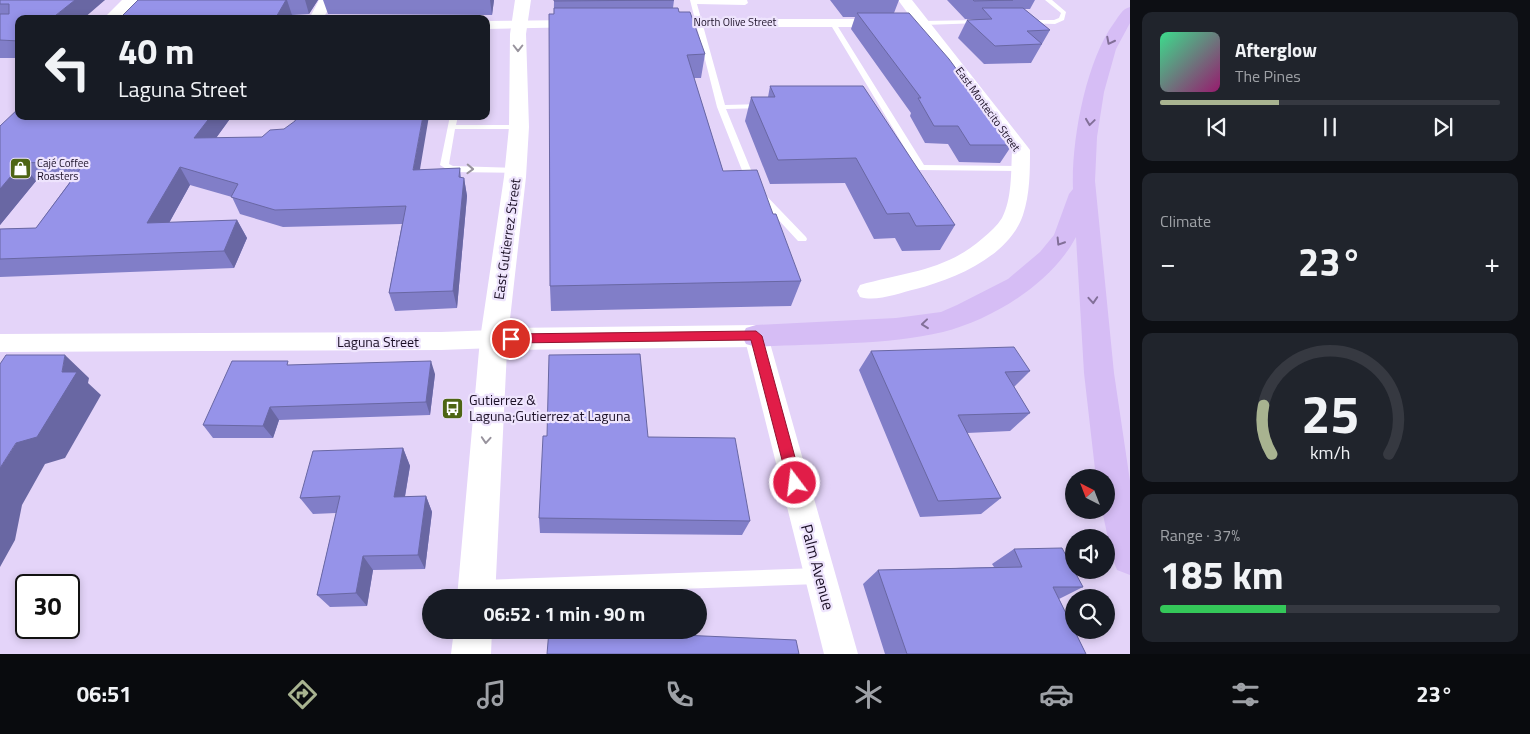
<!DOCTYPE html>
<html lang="en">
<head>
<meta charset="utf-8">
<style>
	body { margin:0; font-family:"Titillium Web",sans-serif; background:#20242c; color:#f1f3f6; height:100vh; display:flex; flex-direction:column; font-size:19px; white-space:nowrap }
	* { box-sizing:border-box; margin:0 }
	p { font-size:16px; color:#9ea1a6 }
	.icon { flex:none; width:28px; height:28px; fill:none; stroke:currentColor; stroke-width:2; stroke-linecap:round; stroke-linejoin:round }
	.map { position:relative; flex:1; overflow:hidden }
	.details { display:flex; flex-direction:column; gap:12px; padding:12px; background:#0d0f14; width:400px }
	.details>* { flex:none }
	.guide { position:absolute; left:15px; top:15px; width:475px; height:105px; border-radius:10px; box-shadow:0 2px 8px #0003; background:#171b24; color:#f1f3f6; overflow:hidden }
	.needle { width:32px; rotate:318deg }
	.tools { position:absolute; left:1065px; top:469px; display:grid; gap:10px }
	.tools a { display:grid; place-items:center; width:50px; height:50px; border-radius:50%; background:#171b24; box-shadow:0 2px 8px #0003; font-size:25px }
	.speed { position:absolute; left:15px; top:574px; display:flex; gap:10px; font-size:25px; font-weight:700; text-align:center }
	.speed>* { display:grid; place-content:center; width:65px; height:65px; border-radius:50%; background:#171b24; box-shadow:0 2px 8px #0003; line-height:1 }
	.speed .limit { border:2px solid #111; border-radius:8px; background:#fff; color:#111 }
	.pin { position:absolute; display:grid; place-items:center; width:42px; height:42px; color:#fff; margin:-21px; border:2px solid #fff; border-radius:50%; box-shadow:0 1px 5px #0007 }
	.me { position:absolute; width:55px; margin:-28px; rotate:345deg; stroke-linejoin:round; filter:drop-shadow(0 0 4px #0008) }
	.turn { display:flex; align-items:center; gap:18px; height:105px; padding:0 20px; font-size:22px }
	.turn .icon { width:65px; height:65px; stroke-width:2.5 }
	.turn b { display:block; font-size:35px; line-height:42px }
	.big { font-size:38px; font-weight:700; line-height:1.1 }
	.details .card { flex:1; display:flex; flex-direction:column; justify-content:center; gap:8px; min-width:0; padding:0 18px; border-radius:10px; background:#20242c }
	.details .dial { align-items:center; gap:0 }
	.dial svg { height:130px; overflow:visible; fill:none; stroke:#363941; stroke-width:7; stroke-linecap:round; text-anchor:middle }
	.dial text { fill:#f1f3f6; stroke:none }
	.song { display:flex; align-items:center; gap:15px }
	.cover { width:60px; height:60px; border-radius:8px; background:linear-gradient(135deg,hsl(150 70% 55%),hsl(320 70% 35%)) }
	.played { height:5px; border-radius:2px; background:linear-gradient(90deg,#a8b390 35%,#363941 35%) }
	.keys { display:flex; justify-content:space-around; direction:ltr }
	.heat { display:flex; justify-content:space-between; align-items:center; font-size:28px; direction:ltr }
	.charge { height:8px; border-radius:4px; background:linear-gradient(90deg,#34c759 37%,#363941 0) }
	.trip { position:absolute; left:422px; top:589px; width:285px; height:50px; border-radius:25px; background:#171b24; box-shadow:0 2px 8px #0003; font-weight:700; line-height:50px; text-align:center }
	.menu { display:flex; height:80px; justify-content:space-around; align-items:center; background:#090b0e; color:#9ea1a6 }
	.menu .icon { width:35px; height:35px }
	.menu .active { color:#a8b390 }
	.menu b { font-size:22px; color:#f1f3f6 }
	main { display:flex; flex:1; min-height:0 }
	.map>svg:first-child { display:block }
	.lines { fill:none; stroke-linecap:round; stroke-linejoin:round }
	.service { fill:#fff; fill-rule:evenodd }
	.minor { fill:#fff; fill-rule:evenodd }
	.tertiary { fill:#fff; fill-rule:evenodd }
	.motorway { fill:#d6bdf5; fill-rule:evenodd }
	.wall { fill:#817ec8 }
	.shaded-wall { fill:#6967a3 }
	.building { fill:#9693e9; stroke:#6967a3 }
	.oneway { stroke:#826f98 }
	.oneway2 { stroke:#98939d }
	.route { fill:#e11d48; stroke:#92132f }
	.labels { text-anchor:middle; stroke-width:4.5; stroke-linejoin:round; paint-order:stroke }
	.far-street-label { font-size:11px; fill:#1b1026; stroke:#eee4fd }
	.far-poi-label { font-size:11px; fill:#1b1026; stroke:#eee4fd; text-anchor:start }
	.street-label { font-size:14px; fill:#1b1026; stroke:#eee4fd }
	.poi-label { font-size:14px; fill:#1b1026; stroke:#eee4fd; text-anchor:start }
	.near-street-label { font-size:16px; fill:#1b1026; stroke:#eee4fd }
</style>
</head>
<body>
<main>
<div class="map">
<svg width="1130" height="654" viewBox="0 0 1130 654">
	<rect width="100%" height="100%" fill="#e4d4f9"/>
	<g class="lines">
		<path class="service" d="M690,0h57l1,3 -3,2 -48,-1 28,101 39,-1 4,2 -4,2 -38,1 32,78 48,50 1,2 -1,2h-8l-49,-53 -32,-81z
			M1045,0h7l14,12 -2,8 -9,4 -32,-1 -1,-1 3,-2h29l5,-2 2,-5z
			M832,20l3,2 89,143 97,1 3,1v4l-106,-1 -89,-148z
			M979,20l3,2 -1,1 -57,2 -3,-2 3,-2z
			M450,116h8l-2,9h66l1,2 -4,2h-64l-6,35 4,2 63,2 3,1v4l-68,-1 -11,-7z
			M818,568l5,3 3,5 -3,5 -5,3 -336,12 -5,-3 -3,-5 3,-5 5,-3z"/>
		<path class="minor" d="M319,0h14l-10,19h-14z
			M898,0h14l115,146 3,4c0,21 0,44 -7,65 -14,41 -68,64 -107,74 -17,4 -39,13 -56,8l-3,-6 3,-6c45,-13 86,-14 123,-47 7,-6 14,-12 19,-20 10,-19 9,-46 10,-68l-93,-123h-258l-7,-4 7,-4h251z
			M580,20l5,1 2,3 -2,3 -99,2v-8z
			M756,327l8,2 4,7 90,318h-34l-80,-318 4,-7z
			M494,330l9,2 3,7 -3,7 -9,2 -53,2 -441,2v-18l441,-2z"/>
		<path class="tertiary" d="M122,0h17l-19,19h-17z
			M515,0h16l-5,34 3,93 -3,50 -17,151 247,-3 10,3 4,8 -4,8 -10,3 -249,3 -12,248h-38l23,-259 24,-162 5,-50 1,-93z
			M454,630h38l-1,24h-40z"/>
		<path class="motorway" d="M1130,7v16l-14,26 -12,43 -7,45 -2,44 19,192 16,108v94l-13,-5 -5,-13 -10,-47h4v-32h-10l-12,-105 -8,-136c-24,46 -84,83 -133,95 -58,14 -128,11 -187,15l-10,-3 -4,-8 4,-8 10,-3 140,-7 45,-6 16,-7 51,-26 32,-27 14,-17 15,-41 4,-5c-2,-48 13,-128 41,-166 5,-7 8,-14 16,-16z"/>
	</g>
	<path class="wall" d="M0,0h105l-86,19v39h-19z
		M138,0h180l-9,14 -17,1 -3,4h-170z
		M323,0h171l-2,15 -164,-1z
		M554,0h120l-1,8 6,4 26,42 -4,24h-7l29,93 50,43 28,67 -10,25 -240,5 -1,-25z
		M830,0h69l-5,13 118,132 -12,18 -41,-1 -11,-18 -23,-1 -15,-27 1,-3 -60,-84 4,-12h-12z
		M947,0h88l-5,9h-6l26,21 -19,33 -47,1 -26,-26 9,-18 9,-1h-11z
		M770,86l185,139 -15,25 -38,1 -7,-13 -21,1 -29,-56 -75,1 -25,-63 6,-24h17z
		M19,116h213l-16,22 204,32 40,-2 1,10h3l3,18 -10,112 -62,3 -6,-18 13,-69 -119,3 -43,-13 -8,-17 -42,-12 -21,38 68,-3 10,18 -13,30 -234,9v-48l36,-1 36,-49 -36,2 -36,44v-99z
		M871,351l159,20 -16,16 16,26 -20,18 -43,2 34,65 -20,16 -61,3 -61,-147z
		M290,365l145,9 -5,41 -151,5 -6,18h-60l-10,-13z
		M648,437l102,84 -8,14 -202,-2 -1,-15z
		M403,448l7,18 -5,31 21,-1 6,16 -7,57 -52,1 -6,36 -37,1 -13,-12 19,-82 -23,1 -13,-16z
		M1014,549l69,38 -24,12 27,55h-201l-22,-70 15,-14 116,-3 -2,-3z"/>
	<path class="shaded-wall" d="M75,0h30l-22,19h-32z
		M286,0h1l5,15 -3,4h-14z
		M305,0h13l-9,14z
		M490,0h4l-2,15z
		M211,116h21l-29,40 -9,-18z
		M423,116h6l-12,71 -4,-17z
		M22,163l14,18 -36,44v-36z
		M180,167l10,18 -31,56 -12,-18z
		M464,178l3,18 -10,112 -4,-17z
		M237,220l10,18 -13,30 -10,-17z
		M65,355l24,23 -1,5 13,12 -36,63 -20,6 -23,41 -7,35 -15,27v-99l62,-96z
		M431,361l4,13 -5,41 -4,-13z
		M270,407l9,13 -6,18 -10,-12z
		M403,448l7,18 -8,47 -8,-16z
		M426,496l6,16 -7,57 -7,-14z
		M363,556l10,14 -6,36 -11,-13z"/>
	<path class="building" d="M0,0h75l-24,19h-32v22l-19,-1v-26h9v-10h-9z
		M138,0h148l-11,19h-156z
		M554,0h120l-120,1z
		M973,0h40l-39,1z
		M554,8h124l1,4h11l15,42 -18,1 36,116 34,-1 16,44h3l25,67 -251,5 -1,-272h5z
		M982,8h41l27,22 -23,1 15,13 -47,2 -28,-26 25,-1z
		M857,13h52l40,46 63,86h-42l-12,-19h-24l-16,-28h3z
		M770,86h93l92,139 -39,1 -7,-13 -22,1 -31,-56 -78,2 -27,-63h24z
		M19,108v8h192l-17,22 68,-1 8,-7 14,-1 11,-8 2,-5h126l-10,54 47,-2 -1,9 5,1 -11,113 -64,2 17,-87 -131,4 -44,-13 7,-13 -58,-17 -33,56 90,-3 -13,31 -224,8v-30l36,-1 50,-67 -64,2 -22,26v-63z
		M1014,347l16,24 -25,1 25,41 -72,2 43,83 -63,3 -67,-150z
		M640,354l8,83 87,1 15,83 -211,-3 4,-82h4l2,-81z
		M6,355h59l-3,17h15l-40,65 -21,6 -16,25v-104z
		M232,361h56l-1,4 144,-4 -5,41 -156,5 -7,19 -60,-1z
		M403,448l-9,49 32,-1 -8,59 -55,1 -7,37 -39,2 23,-99 -40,2 13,-47z
		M1062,548l21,39h-30l33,67h-179l-29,-84 144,-3 -8,-18z
		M549,630h16l231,10 3,14h-252z"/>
	<defs><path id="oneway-chevron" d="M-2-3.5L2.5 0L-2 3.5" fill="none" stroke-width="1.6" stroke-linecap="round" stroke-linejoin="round" transform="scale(1.25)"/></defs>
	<g class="oneway">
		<use href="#oneway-chevron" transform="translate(1110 41) rotate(117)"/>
		<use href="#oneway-chevron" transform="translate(1090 122) rotate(98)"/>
		<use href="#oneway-chevron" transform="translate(1060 242) rotate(122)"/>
		<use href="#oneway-chevron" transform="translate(1093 300) rotate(86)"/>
		<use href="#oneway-chevron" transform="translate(925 324) rotate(174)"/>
	</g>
	<g class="oneway2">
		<use href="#oneway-chevron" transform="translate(518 48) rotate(90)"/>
		<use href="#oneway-chevron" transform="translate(470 169) rotate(2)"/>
		<use href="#oneway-chevron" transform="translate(486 440) rotate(94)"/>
	</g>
	<path class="route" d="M756,331l6,5 40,147 -2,4 -5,2 -4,-2 -3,-4 -37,-143 -240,3 -6,-4 6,-5z"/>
	<defs>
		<symbol id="shop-square" viewBox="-11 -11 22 22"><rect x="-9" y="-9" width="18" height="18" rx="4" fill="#4e6514" stroke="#eee4fd"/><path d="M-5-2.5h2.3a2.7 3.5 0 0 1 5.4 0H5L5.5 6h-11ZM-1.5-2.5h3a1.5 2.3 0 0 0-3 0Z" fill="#fff"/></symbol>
		<symbol id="bus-square" viewBox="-11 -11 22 22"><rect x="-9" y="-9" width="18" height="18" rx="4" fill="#4e6514" stroke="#eee4fd"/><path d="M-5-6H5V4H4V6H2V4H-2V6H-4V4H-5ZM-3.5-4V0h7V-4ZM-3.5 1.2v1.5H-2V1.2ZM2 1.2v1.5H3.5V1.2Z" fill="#fff"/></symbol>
	</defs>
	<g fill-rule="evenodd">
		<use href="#shop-square" x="8" y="156" width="25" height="25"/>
		<use href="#bus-square" x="440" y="396" width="25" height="25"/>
	</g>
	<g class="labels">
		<g class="far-street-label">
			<text x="735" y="26">North Olive Street</text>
			<text transform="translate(988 109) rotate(54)" y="4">East Montecito Street</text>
		</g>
		<g class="far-poi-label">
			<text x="37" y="167">Cajé Coffee<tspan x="37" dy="13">Roasters</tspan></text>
		</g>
		<g class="street-label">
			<text transform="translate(507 239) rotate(-82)" y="5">East Gutierrez Street</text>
			<text x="378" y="347">Laguna Street</text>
		</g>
		<g class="poi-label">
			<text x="469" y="405">Gutierrez &amp;<tspan x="469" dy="16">Laguna;Gutierrez at Laguna</tspan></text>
		</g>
		<g class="near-street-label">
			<text transform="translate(818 567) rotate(75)" y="6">Palm Avenue</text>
		</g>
	</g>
</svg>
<div class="tools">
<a><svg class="needle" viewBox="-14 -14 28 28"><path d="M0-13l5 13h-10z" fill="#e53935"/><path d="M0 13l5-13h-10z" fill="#9ea1a6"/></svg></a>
<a><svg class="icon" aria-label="sound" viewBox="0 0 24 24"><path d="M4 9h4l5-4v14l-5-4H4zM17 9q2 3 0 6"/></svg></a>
<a><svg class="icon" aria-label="search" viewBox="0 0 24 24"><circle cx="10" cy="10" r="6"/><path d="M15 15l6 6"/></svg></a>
</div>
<div class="speed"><div class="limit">30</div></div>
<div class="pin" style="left:511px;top:339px;background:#d93025"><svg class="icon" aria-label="arrive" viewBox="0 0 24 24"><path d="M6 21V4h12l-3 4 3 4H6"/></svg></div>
<svg class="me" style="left:795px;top:483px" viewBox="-20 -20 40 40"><circle r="17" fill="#e11d48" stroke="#fff" stroke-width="3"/><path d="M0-11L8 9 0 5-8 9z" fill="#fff"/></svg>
<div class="trip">06:52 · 1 min · 90 m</div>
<div class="guide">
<div class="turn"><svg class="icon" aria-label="left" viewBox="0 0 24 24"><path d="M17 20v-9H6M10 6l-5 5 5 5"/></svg><div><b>40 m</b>Laguna Street</div></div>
</div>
</div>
<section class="details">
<div class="card">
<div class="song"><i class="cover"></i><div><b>Afterglow</b><p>The Pines</p></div></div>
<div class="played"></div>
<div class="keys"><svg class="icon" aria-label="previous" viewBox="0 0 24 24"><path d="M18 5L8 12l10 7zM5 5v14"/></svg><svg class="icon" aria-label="pause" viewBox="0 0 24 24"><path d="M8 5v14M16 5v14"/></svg><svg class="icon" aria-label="next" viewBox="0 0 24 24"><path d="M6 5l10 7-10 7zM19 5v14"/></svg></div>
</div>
<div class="card"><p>Climate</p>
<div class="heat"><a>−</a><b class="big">23°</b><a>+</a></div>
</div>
<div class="card dial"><svg viewBox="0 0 100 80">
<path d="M14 69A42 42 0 1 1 86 69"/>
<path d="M14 69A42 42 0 0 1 9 39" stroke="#a8b390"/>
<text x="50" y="56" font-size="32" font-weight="700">25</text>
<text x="50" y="72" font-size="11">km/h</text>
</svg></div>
<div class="card"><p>Range · 37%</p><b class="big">185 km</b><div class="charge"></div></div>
</section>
</main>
<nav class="menu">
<b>06:51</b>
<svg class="icon active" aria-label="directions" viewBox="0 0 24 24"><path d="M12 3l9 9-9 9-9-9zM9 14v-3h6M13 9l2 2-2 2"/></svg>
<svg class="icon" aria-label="music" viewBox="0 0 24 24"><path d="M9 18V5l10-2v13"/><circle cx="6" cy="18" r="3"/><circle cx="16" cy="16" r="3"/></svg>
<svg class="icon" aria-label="phone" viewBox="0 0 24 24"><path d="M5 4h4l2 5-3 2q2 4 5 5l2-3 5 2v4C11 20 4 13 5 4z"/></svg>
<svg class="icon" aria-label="climate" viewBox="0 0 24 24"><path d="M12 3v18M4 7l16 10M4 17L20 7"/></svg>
<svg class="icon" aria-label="car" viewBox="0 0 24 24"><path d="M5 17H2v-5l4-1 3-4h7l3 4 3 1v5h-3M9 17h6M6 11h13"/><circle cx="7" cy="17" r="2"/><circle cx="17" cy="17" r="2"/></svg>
<svg class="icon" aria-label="filters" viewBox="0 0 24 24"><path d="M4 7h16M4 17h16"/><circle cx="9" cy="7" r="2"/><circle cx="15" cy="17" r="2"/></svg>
<b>23°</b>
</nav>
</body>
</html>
